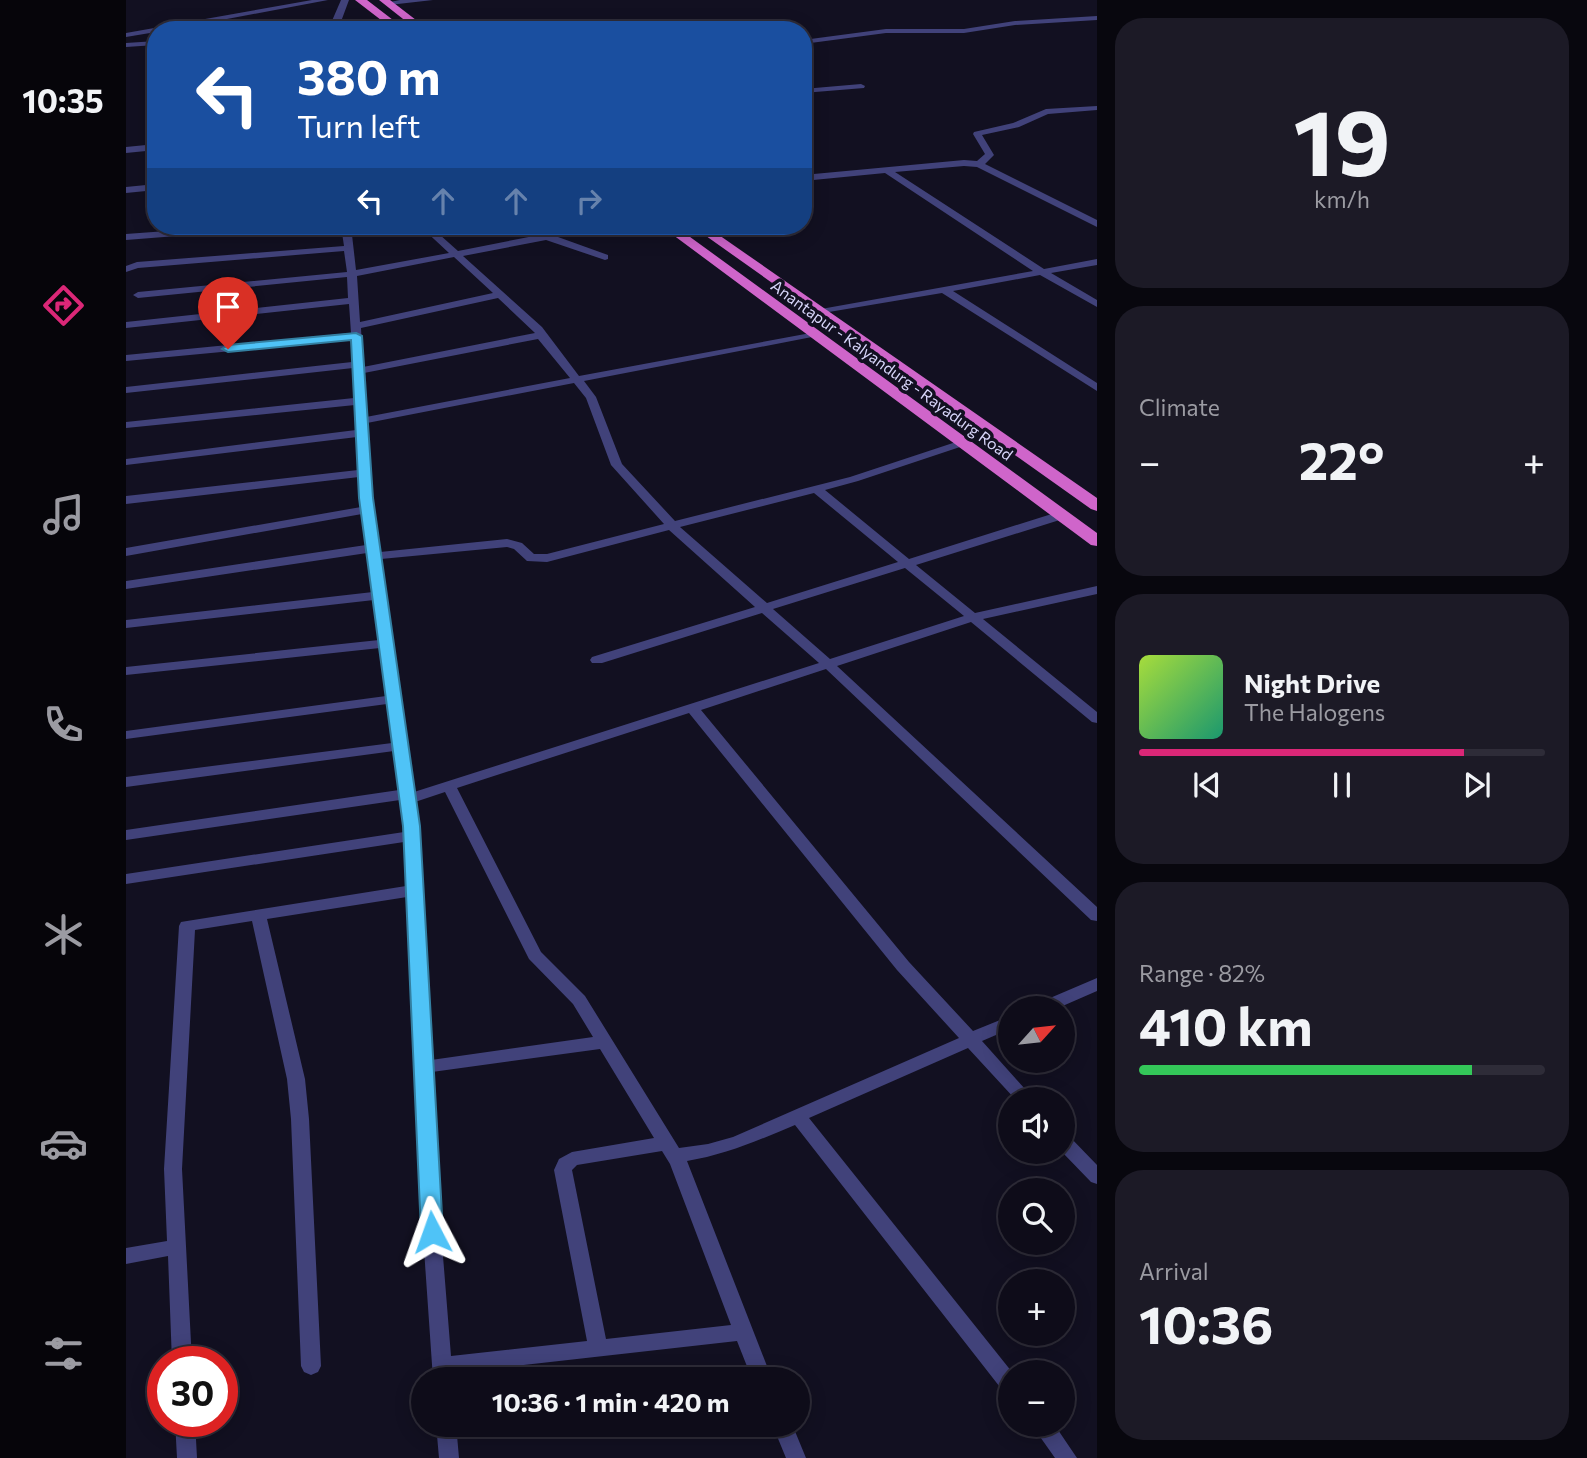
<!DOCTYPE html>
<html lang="en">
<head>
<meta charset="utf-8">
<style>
	body { margin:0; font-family:Commissioner,sans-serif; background:#1c1a26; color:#f1f3f6; height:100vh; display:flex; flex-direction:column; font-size:26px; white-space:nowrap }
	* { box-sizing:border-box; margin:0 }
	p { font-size:23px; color:#9b9ba2 }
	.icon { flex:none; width:38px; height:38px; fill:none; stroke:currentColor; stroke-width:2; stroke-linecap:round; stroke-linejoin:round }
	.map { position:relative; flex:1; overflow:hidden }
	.panel { display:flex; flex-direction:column; gap:18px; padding:18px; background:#08070e; width:490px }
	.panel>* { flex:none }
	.banner { position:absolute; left:21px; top:21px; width:665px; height:214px; border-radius:28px; box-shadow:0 4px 18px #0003,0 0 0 2px #2e2c38; background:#1a4fa0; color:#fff; overflow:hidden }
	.needle { width:46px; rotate:63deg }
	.fabs { position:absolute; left:872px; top:996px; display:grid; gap:14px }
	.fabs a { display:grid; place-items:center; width:77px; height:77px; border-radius:50%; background:#0e0c19; box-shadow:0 4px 18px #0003,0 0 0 2px #2e2c38; font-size:35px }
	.speed { position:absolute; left:21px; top:1346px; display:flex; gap:14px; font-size:35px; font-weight:700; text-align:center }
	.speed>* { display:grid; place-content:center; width:91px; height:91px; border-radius:50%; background:#0e0c19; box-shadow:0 4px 18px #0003,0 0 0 2px #2e2c38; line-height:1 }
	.speed .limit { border:10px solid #d22; background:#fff; color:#111 }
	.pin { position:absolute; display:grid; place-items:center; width:60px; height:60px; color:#fff; margin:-72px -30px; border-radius:50% 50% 50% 0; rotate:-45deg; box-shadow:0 0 7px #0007 }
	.pin .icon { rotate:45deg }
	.me { position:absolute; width:77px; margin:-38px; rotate:356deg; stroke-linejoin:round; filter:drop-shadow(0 0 5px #0008) }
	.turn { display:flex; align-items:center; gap:24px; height:147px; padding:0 35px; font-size:32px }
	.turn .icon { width:91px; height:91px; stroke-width:2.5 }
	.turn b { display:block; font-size:49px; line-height:60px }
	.lanes { display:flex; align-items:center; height:66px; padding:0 35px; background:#0003; justify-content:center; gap:35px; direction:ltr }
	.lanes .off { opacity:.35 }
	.big { font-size:52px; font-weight:700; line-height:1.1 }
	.panel .tile { flex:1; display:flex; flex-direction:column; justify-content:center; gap:10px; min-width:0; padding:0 24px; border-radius:28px; background:#1c1a26 }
	.panel .dial { align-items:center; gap:0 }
	.dial b { font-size:91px; line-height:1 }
	.song { display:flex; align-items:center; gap:21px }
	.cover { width:84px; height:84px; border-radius:10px; background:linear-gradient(135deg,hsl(80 70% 55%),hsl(160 70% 35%)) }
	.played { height:7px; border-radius:4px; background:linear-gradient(90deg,#db2777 80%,#2e2c38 80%) }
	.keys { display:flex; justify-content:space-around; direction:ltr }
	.heat { display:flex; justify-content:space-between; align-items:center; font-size:38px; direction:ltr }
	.charge { height:10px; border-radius:5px; background:linear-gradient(90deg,#34c759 82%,#2e2c38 0) }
	.trip { position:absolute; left:285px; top:1367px; width:399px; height:70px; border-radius:35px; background:#0e0c19; box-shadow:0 4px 18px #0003,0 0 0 2px #2e2c38; font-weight:700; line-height:70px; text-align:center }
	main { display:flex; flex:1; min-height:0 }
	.tab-bar { display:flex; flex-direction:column; width:126px; justify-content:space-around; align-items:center; background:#06050a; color:#9b9ba2 }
	.tab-bar .icon { width:49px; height:49px }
	.tab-bar .current { color:#db2777 }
	.tab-bar b { font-size:32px; color:#f1f3f6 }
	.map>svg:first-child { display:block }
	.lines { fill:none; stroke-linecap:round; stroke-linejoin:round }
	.minor { fill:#41427a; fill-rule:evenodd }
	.trunk { fill:#cf65ca; fill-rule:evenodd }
	.route { fill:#4fc3f7; stroke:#337fa1; stroke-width:2 }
	.labels { text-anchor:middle; stroke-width:7; stroke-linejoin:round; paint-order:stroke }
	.far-street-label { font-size:16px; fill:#d7d5f9; stroke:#121021 }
</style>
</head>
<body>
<main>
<nav class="tab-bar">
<b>10:35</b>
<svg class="icon current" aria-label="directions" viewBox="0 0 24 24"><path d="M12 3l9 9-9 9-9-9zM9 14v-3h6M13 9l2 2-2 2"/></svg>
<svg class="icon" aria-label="music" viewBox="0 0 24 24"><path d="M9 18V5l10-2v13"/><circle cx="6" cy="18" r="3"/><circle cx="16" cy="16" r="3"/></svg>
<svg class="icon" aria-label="phone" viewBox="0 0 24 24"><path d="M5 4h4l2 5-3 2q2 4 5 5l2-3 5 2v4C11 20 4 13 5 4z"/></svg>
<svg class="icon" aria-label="climate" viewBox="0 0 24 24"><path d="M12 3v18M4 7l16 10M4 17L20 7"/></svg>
<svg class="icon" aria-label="car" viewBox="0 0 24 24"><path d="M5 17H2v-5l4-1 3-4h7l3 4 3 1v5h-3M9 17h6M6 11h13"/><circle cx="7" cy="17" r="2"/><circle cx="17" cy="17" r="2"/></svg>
<svg class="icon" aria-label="filters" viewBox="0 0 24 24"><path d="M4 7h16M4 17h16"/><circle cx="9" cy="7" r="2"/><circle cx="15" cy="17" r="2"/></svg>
</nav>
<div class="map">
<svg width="971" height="1458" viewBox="0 0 971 1458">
	<rect width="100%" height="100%" fill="#121021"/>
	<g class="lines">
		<path class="minor" d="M186,0h16l-159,30h-13v2l-30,5v-4z
			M215,0h8l-10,27 53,-6 4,2 -42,7h-26z
			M274,0h33l-44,5 -4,-2z
			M971,16v4l-82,5 -51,8h-78l-83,11v-4l83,-11h78l51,-8z
			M30,41v4l-30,2v-4z
			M735,84l4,2 -1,2 -61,5v-4z
			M971,106v4l-49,4 -29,13 -37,8 12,20 -9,9 112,56v7l-120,-60 -13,-1 -69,6 149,97 53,-10v6l-46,8 46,27v7l-57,-32 -87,16 144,92v8l-155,-98 -125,21v-4l4,-1 212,-38 -148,-98 -82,8v-6l161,-15 13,1 8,-7 -12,-20 1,-2 39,-9 33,-14z
			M30,144v6l-30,3v-6z
			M30,184v6l-30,3v-6z
			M108,226h38l-5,3 -141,11v-6z
			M215,226h10l5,44 93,-17 -29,-27h10l28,25 81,-16 -10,-9h10l9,8 42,-8h18l-5,3 -45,8 50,18v4l-3,1 -59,-20 -83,16 79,71 37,49 237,-44v4l-4,1 -228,44 12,16 26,67 53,57 175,-44 112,-37 4,1v4l-108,36 -33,9 84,69 149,-47h8l2,3 -2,3 -150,47 59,48 122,-27v8l-114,25 114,93v11l-5,-1 -121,-100 -134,44 260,241v14l-6,-1 -265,-251 -125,41 208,252 64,69 37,-15v13l-28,12 52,58h-19l-47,-51 -159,70 203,254h-2v22l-7,-3 -208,-266c-36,15 -70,30 -108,36l85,218h-20l-15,-38 -284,32v6h-20l-12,-173 -14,-309 -140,22 38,160 4,40 12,247 -3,6 -7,3 -7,-3 -3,-6 -10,-247 -4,-40 -35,-158 -57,9 -13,239 10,193h-20l-4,-106 -42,8v-16l41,-7 -3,-72 15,-243 2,-4 6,-1 219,-35 -2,-44 -278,42v-10l278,-42 -4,-32 -274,40v-10l273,-40 -5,-39 -268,36v-10l266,-34 -5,-39 -261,35v-8l260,-35 -6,-48 -254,27v-8l253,-27 -5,-40 -248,28v-8l247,-28 -6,-39 -241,36v-8l240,-36 -4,-31 -236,42v-8l235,-41 -2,-30 -233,27v-8l232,-26 -1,-33 -231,28v-6l230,-29 -1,-25 -229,23v-6l228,-24 -1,-30 -227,25v-6l226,-25 -1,-22 -225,21v-6l225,-22 -2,-29 -223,24v-6l222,-24 -1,-21 -209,21 -5,-3 5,-3 209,-20 -3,-21 -206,17 -12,4v-6l11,-4 207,-16zM328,257l39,36 -133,29 -3,-46zM372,298l37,35 -172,34 -2,-39zM412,339l32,39 -204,39 -2,-44zM448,383l12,15 25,67 53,59 -117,30h-13l-12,-11 -15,-4 -127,13 -8,-54 -5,-75zM688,493l84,69 -131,41 -87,-76zM543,530l86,77 -163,50 -2,3 2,3h10l160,-50 57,50 -405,129 -33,-233 126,-12 7,2 13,12 20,1zM779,568l59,48 -134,43 -57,-50zM563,713l208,257 62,68 -226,99 -25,7 -29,4 -94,-152 -44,-44 -84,-164zM319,792l84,167 44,45 20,33 -162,23 -12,-224 -4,-34zM474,1049l54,89 -82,14 -13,7 -5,11 33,171 -136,15 -12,-150 -7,-134zM536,1151l8,13 61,161 -125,14 -34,-169 5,-5z
			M971,978v13l-39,17h-24l2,-4z
			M936,1133l6,2 29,30v19l-6,-2 -29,-30z
			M49,1421h20l2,37h-20z
			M310,1424h20l3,34h-20z
			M646,1424h20l14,34h-20z
			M905,1424h23l23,34h-22z"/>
		<path class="trunk" d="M229,0h12l39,30h-12z
			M253,0h11l39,30h-12z
			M535,226h14l422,307v13l-6,-1z
			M566,226h14l391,272v13l-6,-2z"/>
	</g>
	<path class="route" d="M230,333l6,3 11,162 47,328 23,406 -3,6 -8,3 -7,-3 -4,-6 -18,-406 -44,-328 -8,-158 -123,12 -6,-3 6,-4z"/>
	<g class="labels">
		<g class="far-street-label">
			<text transform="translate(766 370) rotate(36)" y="6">Anantapur - Kalyandurg - Rayadurg Road</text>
		</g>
	</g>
</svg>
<div class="fabs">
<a><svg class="needle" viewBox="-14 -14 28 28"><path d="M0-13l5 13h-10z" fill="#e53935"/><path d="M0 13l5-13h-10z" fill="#9b9ba2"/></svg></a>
<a><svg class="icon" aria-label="sound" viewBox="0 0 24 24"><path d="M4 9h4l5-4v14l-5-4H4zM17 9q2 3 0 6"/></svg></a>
<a><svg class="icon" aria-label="search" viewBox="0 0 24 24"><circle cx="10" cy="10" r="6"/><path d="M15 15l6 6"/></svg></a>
<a>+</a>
<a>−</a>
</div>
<div class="speed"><div class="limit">30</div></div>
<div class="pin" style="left:102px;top:349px;background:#d93025"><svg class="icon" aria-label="arrive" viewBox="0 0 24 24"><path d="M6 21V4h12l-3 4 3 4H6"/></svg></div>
<svg class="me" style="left:306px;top:1232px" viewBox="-20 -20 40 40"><path d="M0-17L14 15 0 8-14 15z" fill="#4fc3f7" stroke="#fff" stroke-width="4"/></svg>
<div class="trip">10:36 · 1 min · 420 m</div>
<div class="banner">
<div class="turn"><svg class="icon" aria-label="left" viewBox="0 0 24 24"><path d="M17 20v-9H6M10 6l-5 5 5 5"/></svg><div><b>380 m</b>Turn left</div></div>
<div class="lanes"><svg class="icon" aria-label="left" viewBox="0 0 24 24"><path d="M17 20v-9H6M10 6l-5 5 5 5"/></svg><svg class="icon off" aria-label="ahead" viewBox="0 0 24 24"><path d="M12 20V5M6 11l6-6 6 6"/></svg><svg class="icon off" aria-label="ahead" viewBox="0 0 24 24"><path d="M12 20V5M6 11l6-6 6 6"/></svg><svg class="icon off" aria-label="right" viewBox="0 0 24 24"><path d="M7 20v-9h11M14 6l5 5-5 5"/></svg></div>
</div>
</div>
<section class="panel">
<div class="tile dial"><b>19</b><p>km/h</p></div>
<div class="tile"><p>Climate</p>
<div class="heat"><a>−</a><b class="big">22°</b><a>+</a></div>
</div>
<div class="tile">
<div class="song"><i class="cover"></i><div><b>Night Drive</b><p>The Halogens</p></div></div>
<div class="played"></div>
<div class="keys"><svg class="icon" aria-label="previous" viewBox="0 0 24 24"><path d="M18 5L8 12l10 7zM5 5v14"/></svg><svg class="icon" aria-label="pause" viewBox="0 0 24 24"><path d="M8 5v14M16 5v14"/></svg><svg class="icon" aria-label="next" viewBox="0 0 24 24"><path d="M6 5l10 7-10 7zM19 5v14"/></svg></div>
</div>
<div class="tile"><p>Range · 82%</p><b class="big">410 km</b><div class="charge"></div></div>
<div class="tile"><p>Arrival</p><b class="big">10:36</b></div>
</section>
</main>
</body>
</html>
